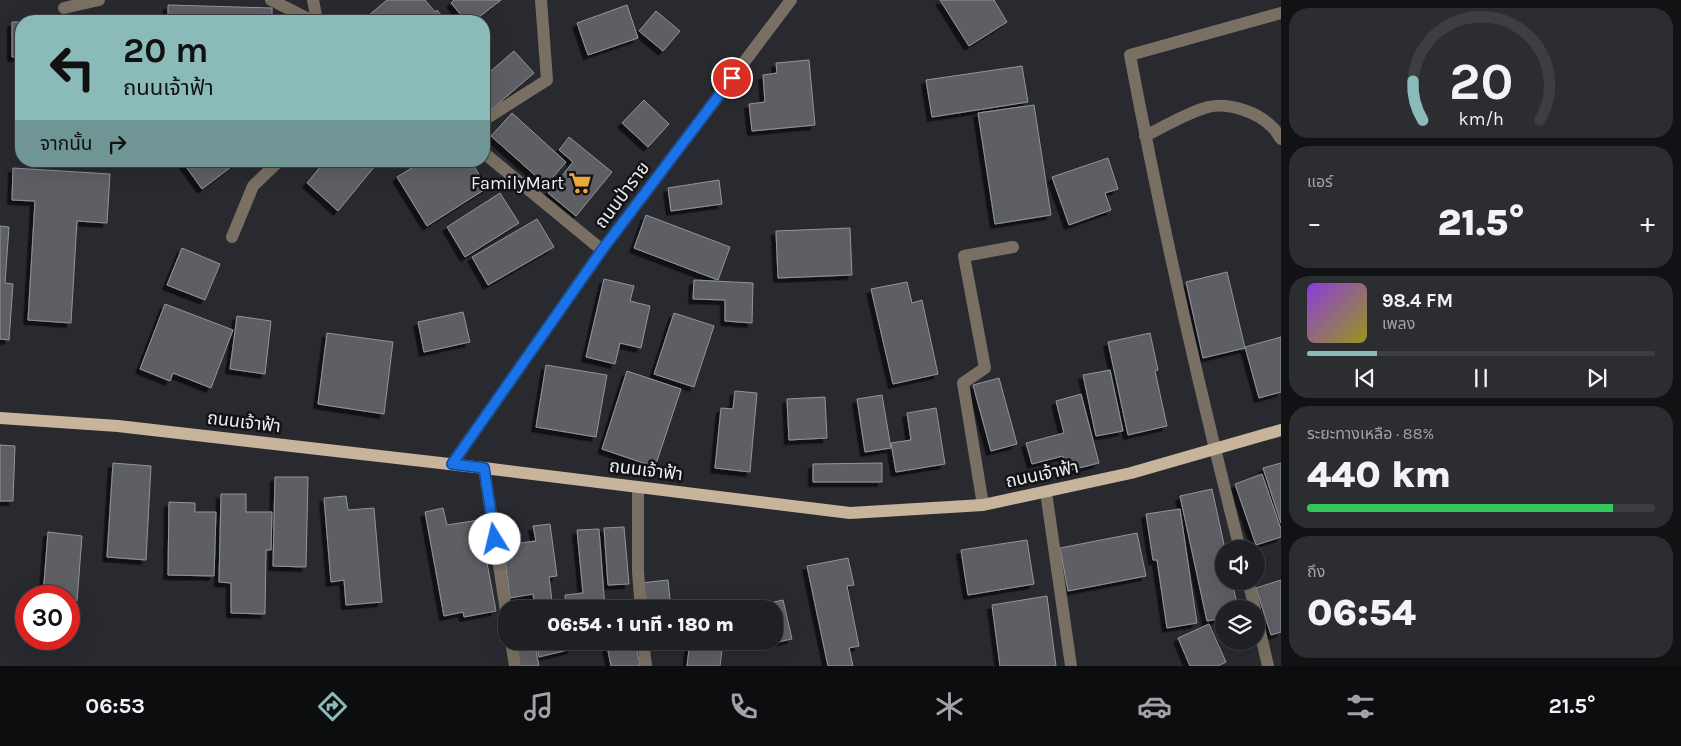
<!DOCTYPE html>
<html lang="th">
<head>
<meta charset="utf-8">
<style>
	body { margin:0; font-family:Karla,"Noto Sans Thai",sans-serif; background:#2c2d31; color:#f1f3f6; height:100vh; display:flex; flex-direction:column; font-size:19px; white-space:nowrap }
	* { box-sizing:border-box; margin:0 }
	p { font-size:16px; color:#a1a3a6 }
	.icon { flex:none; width:28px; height:28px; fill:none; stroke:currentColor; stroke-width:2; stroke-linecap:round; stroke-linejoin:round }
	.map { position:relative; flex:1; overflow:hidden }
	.details { display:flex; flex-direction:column; gap:8px; padding:8px; background:#111214; width:400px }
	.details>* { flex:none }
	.guide { position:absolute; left:15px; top:15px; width:475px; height:152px; border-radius:20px; box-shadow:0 5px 20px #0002,0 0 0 1px #3c3e41; background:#8bbbb9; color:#111; overflow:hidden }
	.fabs { position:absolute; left:1215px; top:540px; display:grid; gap:10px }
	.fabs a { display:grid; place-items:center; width:50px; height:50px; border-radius:50%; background:#1f2024; box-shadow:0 5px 20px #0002,0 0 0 1px #3c3e41; font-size:25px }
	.speed { position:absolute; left:15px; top:585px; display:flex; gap:10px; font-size:25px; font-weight:700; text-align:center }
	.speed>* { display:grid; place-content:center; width:65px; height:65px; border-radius:50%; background:#1f2024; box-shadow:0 5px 20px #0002,0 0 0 1px #3c3e41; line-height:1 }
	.speed .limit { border:8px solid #d22; background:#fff; color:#111 }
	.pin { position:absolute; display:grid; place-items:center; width:42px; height:42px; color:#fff; margin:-21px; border:2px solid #fff; border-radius:50%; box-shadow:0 1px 5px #0007 }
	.me { position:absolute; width:55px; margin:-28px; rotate:351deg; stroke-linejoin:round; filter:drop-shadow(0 0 4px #0008) }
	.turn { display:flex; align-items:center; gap:18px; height:105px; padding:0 25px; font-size:22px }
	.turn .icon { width:65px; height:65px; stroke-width:2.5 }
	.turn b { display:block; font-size:35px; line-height:42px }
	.then { display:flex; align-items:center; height:48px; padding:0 25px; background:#0003; gap:10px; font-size:19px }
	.big { font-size:38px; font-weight:800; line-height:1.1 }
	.details .tile { flex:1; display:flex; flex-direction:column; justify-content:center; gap:8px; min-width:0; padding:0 18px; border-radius:20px; background:#2c2d31 }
	.details .dial { align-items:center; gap:0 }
	.dial svg { height:130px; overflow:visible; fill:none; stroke:#3c3e41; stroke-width:7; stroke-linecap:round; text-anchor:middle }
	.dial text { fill:#f1f3f6; stroke:none }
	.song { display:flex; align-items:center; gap:15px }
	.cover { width:60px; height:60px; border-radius:8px; background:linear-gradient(135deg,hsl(270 70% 55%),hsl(60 70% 35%)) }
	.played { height:5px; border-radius:2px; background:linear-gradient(90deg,#8bbbb9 20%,#3c3e41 20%) }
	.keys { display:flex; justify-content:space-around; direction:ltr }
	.heat { display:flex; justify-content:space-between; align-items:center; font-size:28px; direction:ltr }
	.charge { height:8px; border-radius:4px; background:linear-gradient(90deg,#34c759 88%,#3c3e41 0) }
	.trip { position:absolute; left:498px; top:600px; width:285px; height:50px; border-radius:20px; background:#1f2024; box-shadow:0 5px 20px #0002,0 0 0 1px #3c3e41; font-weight:800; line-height:50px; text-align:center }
	.tabs { display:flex; height:80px; justify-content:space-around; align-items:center; background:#0c0d0e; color:#a1a3a6 }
	.tabs .icon { width:35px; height:35px }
	.tabs .active { color:#8bbbb9 }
	.tabs b { font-size:22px; color:#f1f3f6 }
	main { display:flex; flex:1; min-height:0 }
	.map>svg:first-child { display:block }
	.building { fill:#5d5e65; stroke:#93959c; filter:url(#shadow) }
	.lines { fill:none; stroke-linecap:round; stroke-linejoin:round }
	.minor { stroke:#797063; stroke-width:12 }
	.major { stroke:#c8b49b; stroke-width:12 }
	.route-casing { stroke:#114b97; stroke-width:12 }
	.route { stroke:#1a73e8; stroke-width:9 }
	.labels { text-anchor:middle; stroke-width:5; stroke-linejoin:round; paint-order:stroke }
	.poi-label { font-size:18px; fill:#eeeff2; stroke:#121316; text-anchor:end }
	.street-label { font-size:18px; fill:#eeeff2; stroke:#121316 }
</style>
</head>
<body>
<main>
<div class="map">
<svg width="1281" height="666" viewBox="0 0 1281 666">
	<defs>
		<filter id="shadow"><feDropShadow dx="-4.5" dy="4.5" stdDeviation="0" flood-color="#0009"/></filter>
	</defs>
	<rect width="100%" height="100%" fill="#292a30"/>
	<path class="building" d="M387,0h38l10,12 2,-2 9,11h-84z
		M454,0h47l-27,21h-8l-15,-18z
		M940,0h54l13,22 -38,24z
		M168,5l104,3v13h-104z
		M627,5l11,33 -50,17 -11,-32z
		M656,11l24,20 -17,20 -24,-20z
		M12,22h9v35h-9z
		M514,51l20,22 -42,36 -8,-9v-23z
		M809,60l6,65 -63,6 -3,-27 16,-2 -2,-27 14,-2 -1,-10z
		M1022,66l6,36 -96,15 -6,-37z
		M644,100l25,24 -21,23 -26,-24z
		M1034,105l17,110 -56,9 -17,-111z
		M512,113l54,49 -20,23 -55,-49z
		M569,137l43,35 -36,44 -28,-23 25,-31 -14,-12z
		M1108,158l10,31 -13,4 6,17 -42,15 -17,-48z
		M182,161h57l-37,28z
		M325,161h54l-41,50 -31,-28z
		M423,161h48l16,27 -60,38 -30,-49z
		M13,168l97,6 -3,49 -30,-2 -6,102 -43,-3 7,-119 -23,-1z
		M719,180l3,24 -51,7 -3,-23z
		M500,193l19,30 -54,34 -18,-30z
		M646,215l84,32 -12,33 -84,-32z
		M537,219l17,28 -66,38 -16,-28z
		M0,226l9,1 -4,56 8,1 -4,56 -9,-1z
		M850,228l2,47 -74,3 -2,-47z
		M182,248l38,16 -15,36 -38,-15z
		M1227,272l18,76 -42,10 -17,-76z
		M604,279l30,7 -4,15 20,5 -9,42 -21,-5 -5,21 -29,-7z
		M694,280l59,3 -1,40 -27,-2v-21l-32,-1z
		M907,282l5,21 10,-3 16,74 -45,10 -22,-95z
		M165,304l68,26 -22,58 -38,-15 -3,8 -30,-12z
		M463,312l7,30 -46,10 -6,-30z
		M674,313l40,13 -20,61 -40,-13z
		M237,316l34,5 -6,53 -35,-5z
		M327,333l66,9 -9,72 -66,-10z
		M1150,333l8,37 -3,1 12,55 -39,9 -20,-93z
		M1281,337v55l-22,6 -14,-51z
		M546,365l61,10 -11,62 -60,-10z
		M1110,370l13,61 -27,5 -13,-61z
		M627,371l54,18 -26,78 -53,-18z
		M999,378l18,66 -26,7 -18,-66z
		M735,391l22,2 -7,79 -35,-4 6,-60 12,1z
		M1081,394l18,69 -32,8 -4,-15 -31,8 -6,-21 38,-10 -8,-32z
		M882,395l9,53 -26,4 -8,-53z
		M825,397l2,41 -38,2 -2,-41z
		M936,408l9,56 -49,8 -5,-29 20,-3 -4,-27z
		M0,445l15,1 -2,55h-13z
		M113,463l38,3 -5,94 -39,-3z
		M882,463v19h-69v-18z
		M1281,463v60l-18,-55z
		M1262,474l19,55v8l-25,8 -21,-61z
		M275,477h33l-2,90 -33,-1z
		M1212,489l13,60 -1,32h8l6,28h-14v9l-17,3 -27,-125z
		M221,494h25v18h26l-1,38h-5l-1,64 -34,-1v-30l-12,-1z
		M346,496l2,14 26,-2 8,94 -36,3 -2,-25 -13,2 -7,-84z
		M169,502l26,1v9h21l-2,64 -46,-1z
		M443,508l4,17 32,-5 17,91 -32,6 -1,-5 -19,4 -19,-104z
		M1180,509l17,114 -30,5 -10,-68h-4l-7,-46z
		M550,524l7,52 -8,1 4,32h-18l-2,-15 -23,4 -7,-53 33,-4 -3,-15z
		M624,527l5,57 -21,1 -4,-57z
		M599,529l6,80h-39l-1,-14 18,-2 -6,-63z
		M48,532l34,4 -5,65 -8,-1v-4h-26z
		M1137,533l9,43 -78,15 -8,-43z
		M1027,540l7,44 -66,11 -7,-45z
		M848,558l6,27 -7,1 12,60 -10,2 4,18h-25l-21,-100z
		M668,580l3,29h-27l-3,-26z
		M1281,580v52l-10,3 -15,-47z
		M1047,596l9,70h-56l-8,-61z
		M694,600l33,3 -1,6h-33z
		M783,600l9,39 -32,7 -1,-5h15v-32h-22v-2z
		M1209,624l17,38 -8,4h-28l-12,-28z
		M516,641h18l5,25h-19z
		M536,641h34l2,8 -33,8z
		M606,641h29l5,25h-29z
		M690,641h33l-3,25h-33z"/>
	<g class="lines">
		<path class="minor" d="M271,0l42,21
			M313,0l4,21
			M64,8l35,-8
			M484,120l63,-40 -6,-80
			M1145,136c21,-10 41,-23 63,-29 20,-5 50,5 64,20 4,3 6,8 9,12
			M484,153l118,97
			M232,237l21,-51 26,-25
			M452,464l150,-214 189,-250
			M484,468l22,143
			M638,487v85l3,37
			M1046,492l25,174
			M983,505l-20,-122 22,-15 -21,-112 49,-9
			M1240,549c-42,-164 -79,-329 -110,-494l151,-42
			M1248,581l7,28
			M1256,614l12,52
			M511,641l4,25
			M643,641l3,25"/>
		<path class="major" d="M0,418l118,8 366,42 366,45 133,-8 148,-32 150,-43"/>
	</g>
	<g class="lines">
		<defs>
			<path id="route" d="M495,539l-11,-71 -32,-4 150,-214 130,-172"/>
		</defs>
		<use href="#route" class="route-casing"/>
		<use href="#route" class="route"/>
	</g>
	<defs>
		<symbol id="supermarket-bare" viewBox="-9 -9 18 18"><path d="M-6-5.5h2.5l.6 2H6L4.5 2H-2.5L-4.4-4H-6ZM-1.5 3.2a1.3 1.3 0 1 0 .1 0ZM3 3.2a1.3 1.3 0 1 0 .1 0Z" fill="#eda83b" stroke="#121316" stroke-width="2.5" paint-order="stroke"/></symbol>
	</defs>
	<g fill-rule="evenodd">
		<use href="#supermarket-bare" x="564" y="167" width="32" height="32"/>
	</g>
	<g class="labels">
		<g class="poi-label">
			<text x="564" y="189">FamilyMart</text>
		</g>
		<g class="street-label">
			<text transform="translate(622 195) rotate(-53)" y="6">ถนนป่าราย</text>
			<text transform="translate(244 422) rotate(7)" y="6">ถนนเจ้าฟ้า</text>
			<text transform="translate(646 470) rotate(7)" y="6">ถนนเจ้าฟ้า</text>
			<text transform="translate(1042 474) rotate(-12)" y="6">ถนนเจ้าฟ้า</text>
		</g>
	</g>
</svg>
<div class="fabs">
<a><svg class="icon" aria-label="sound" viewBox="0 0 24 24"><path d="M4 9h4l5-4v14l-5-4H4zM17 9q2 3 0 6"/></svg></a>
<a><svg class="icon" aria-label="layers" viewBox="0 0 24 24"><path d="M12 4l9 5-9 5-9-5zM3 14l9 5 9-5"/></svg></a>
</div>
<div class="speed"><div class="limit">30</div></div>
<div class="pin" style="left:732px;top:78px;background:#d93025"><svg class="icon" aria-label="arrive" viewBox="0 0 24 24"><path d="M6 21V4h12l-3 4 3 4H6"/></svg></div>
<svg class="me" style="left:495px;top:539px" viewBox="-20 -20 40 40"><circle r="19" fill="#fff"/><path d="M0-13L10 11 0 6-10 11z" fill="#1a73e8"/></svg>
<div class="trip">06:54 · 1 นาที · 180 m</div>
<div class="guide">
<div class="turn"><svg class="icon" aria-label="left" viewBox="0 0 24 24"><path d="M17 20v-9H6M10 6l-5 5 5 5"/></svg><div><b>20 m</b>ถนนเจ้าฟ้า</div></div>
<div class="then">จากนั้น<svg class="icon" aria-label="right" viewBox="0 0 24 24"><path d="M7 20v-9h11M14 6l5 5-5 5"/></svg></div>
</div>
</div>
<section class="details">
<div class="tile dial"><svg viewBox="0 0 100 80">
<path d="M14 69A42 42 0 1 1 86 69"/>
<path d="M14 69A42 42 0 0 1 8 45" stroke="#8bbbb9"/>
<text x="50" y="56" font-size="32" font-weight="700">20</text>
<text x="50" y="72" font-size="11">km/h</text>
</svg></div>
<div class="tile"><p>แอร์</p>
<div class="heat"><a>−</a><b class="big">21.5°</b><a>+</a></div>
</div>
<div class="tile">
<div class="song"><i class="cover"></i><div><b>98.4 FM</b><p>เพลง</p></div></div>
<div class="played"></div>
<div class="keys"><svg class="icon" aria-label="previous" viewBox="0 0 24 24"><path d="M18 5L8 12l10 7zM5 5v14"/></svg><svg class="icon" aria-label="pause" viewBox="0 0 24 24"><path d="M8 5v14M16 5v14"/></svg><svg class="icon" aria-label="next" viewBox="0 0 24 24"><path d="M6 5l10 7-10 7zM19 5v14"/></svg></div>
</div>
<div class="tile"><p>ระยะทางเหลือ · 88%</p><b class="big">440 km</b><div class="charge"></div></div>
<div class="tile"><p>ถึง</p><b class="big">06:54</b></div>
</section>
</main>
<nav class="tabs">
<b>06:53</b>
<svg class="icon active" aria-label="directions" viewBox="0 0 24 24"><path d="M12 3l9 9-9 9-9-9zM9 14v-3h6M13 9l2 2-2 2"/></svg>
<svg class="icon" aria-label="music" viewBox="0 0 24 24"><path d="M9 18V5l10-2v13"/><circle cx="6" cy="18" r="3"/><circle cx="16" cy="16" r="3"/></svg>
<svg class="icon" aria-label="phone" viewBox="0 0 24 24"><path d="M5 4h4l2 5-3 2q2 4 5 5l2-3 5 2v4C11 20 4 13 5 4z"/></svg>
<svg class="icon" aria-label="climate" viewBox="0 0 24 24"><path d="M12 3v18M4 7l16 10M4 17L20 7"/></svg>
<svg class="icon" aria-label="car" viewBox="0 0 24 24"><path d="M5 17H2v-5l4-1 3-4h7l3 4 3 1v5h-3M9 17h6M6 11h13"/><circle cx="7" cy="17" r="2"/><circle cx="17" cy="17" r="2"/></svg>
<svg class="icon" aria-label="filters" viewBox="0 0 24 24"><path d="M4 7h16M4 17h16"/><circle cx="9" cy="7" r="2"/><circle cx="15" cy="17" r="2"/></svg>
<b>21.5°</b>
</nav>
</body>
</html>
